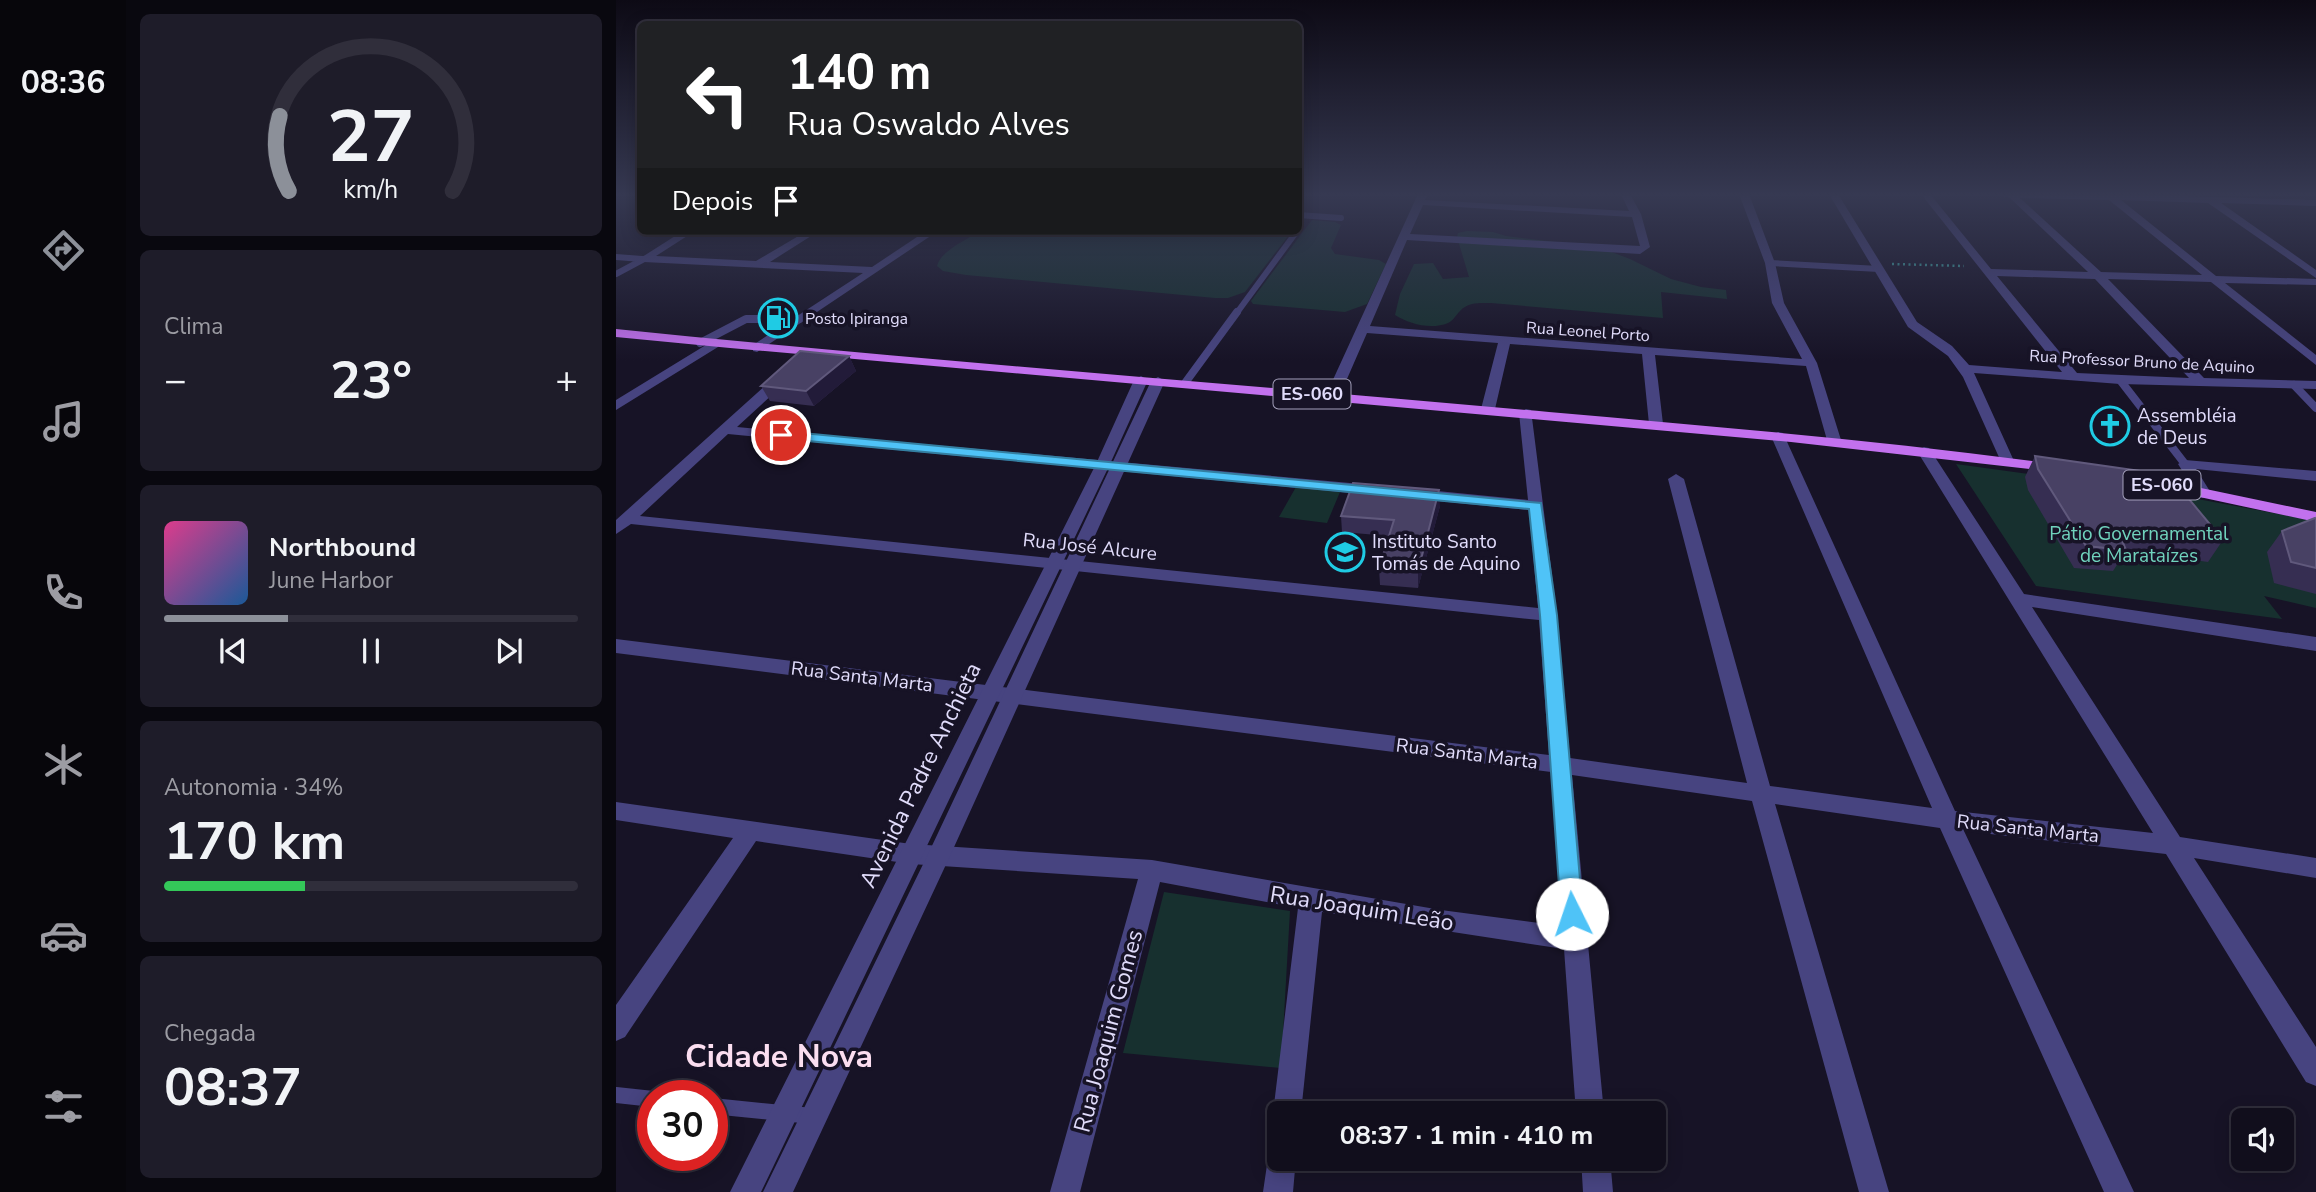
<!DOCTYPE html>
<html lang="pt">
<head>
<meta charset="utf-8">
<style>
	body { margin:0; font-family:"Nunito Sans",sans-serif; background:#1e1c29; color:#f1f3f6; height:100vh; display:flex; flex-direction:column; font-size:26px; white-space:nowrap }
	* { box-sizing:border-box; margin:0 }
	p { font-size:23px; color:#9c9ca3 }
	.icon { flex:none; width:38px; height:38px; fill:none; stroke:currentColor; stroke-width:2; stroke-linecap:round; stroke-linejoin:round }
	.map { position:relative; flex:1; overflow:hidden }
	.sheet { display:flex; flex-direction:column; gap:14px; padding:14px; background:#09080f; width:490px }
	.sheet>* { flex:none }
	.banner { position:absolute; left:21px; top:21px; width:665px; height:214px; border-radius:10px; box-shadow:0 4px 18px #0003,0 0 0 2px #302e3b; background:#202124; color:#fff; overflow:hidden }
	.tools { position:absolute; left:1615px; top:1108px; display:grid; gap:14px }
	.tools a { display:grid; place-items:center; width:63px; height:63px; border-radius:10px; background:#110e1c; box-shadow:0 4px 18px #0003,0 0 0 2px #302e3b; font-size:35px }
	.speed { position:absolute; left:21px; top:1080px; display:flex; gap:14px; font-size:35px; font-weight:700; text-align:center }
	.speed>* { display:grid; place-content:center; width:91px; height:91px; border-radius:50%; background:#110e1c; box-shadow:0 4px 18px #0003,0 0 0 2px #302e3b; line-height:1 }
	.speed .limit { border:10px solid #d22; background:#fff; color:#111 }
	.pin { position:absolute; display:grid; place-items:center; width:60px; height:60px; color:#fff; margin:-30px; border:4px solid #fff; border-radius:50%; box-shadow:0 2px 7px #0007 }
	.me { position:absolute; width:77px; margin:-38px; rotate:356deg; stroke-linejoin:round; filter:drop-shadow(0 0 5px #0008) }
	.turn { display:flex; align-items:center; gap:24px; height:147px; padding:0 35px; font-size:32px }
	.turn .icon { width:91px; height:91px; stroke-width:2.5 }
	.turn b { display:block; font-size:49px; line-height:60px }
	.then { display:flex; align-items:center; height:66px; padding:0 35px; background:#0003; gap:14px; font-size:26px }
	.big { font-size:52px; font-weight:700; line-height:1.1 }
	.sheet .widget { flex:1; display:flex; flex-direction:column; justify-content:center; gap:10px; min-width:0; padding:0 24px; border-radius:10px; background:#1e1c29 }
	.sheet .dial { align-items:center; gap:0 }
	.dial svg { height:182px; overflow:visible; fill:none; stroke:#302e3b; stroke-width:7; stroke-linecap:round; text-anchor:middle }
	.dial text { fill:#f1f3f6; stroke:none }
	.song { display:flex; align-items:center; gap:21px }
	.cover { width:84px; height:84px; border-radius:10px; background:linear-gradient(135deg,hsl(330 70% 55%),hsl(210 70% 35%)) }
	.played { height:7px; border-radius:4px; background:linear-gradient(90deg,#8c9099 30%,#302e3b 30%) }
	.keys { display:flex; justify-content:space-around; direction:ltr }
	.heat { display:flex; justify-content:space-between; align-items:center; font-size:38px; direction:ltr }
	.charge { height:10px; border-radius:5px; background:linear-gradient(90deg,#34c759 34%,#302e3b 0) }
	.trip { position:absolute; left:651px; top:1101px; width:399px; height:70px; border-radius:10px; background:#110e1c; box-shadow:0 4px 18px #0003,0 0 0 2px #302e3b; font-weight:700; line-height:70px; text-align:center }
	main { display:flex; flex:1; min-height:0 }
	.dock { display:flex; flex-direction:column; width:126px; justify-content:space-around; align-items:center; background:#07060b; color:#9c9ca3 }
	.dock .icon { width:49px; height:49px }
	.dock .selected { color:#8c9099 }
	.dock b { font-size:32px; color:#f1f3f6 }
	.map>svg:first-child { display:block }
	.green { fill:#17302f }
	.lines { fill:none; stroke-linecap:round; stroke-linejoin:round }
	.path { stroke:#3faca8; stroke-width:2.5; stroke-dasharray:2 3.5; stroke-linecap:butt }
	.service-far2 { stroke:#474480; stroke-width:6 }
	.service-far1 { stroke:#474480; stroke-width:8 }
	.service { stroke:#474480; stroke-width:16 }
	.minor { fill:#474480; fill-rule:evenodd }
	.tertiary { fill:#474480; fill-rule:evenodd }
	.primary { fill:#c271ee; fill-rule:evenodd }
	.wall { fill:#362e52 }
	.shaded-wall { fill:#221b39 }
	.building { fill:#484164; stroke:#60597c; stroke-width:2 }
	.route { fill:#4fc3f7; stroke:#337fa1; stroke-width:2 }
	.labels { text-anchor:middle; stroke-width:7; stroke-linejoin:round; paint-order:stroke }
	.far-poi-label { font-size:16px; fill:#e1dcfb; stroke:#171326; text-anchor:start }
	.far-street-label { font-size:16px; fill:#e1dcfb; stroke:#171326 }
	.shield { fill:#171326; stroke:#a4a0bb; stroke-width:2 }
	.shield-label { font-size:18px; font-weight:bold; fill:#e1dcfb }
	.poi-label { font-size:19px; fill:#e1dcfb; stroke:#171326; text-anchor:start }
	.park-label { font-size:19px; fill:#70d3bd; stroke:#171326 }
	.street-label { font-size:19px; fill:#e1dcfb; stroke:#171326 }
	.near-street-label { font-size:23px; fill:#e1dcfb; stroke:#171326 }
	.near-district-label { font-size:32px; font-weight:bold; fill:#fbdef0; stroke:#171326 }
</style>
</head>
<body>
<main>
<nav class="dock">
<b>08:36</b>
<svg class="icon selected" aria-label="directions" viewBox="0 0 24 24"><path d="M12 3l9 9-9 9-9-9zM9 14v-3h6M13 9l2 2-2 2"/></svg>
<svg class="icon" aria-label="music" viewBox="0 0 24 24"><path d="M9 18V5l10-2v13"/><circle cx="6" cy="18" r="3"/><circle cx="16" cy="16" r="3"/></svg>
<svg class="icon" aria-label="phone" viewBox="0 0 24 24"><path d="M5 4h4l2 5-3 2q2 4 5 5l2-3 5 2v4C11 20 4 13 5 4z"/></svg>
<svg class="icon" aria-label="climate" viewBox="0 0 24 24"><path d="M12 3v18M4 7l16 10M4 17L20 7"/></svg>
<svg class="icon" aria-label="car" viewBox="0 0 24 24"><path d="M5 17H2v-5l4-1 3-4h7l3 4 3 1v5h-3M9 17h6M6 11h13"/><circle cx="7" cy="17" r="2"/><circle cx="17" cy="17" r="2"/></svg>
<svg class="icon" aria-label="filters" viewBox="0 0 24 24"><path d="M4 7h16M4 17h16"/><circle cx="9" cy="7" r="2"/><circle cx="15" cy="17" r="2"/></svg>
</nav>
<section class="sheet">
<div class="widget dial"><svg viewBox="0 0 100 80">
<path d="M14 69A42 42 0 1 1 86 69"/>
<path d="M14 69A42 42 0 0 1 10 36" stroke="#8c9099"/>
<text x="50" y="56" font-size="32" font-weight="700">27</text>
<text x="50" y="72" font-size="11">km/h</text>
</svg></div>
<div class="widget"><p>Clima</p>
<div class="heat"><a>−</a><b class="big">23°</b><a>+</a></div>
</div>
<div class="widget">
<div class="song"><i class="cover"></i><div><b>Northbound</b><p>June Harbor</p></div></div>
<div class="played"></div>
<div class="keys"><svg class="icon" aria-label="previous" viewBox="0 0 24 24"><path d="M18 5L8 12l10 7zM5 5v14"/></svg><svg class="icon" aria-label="pause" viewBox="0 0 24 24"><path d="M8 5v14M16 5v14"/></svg><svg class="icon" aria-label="next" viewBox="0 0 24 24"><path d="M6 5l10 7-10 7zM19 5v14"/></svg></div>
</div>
<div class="widget"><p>Autonomia · 34%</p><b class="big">170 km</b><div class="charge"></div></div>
<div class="widget"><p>Chegada</p><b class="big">08:37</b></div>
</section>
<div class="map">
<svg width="1700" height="1192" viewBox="0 0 1700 1192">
	<rect width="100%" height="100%" fill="#171326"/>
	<path class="green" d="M696,220l23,2 6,3 -10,23 4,6 44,6 7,4 -19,40 -22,8 -92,-8 -2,-3z
		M364,231h312l-47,61 -17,6h-13l-249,-23 -23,-4 -6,-5c4,-16 30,-26 43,-35z
		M851,231l26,1 13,4 92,11 32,12 41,20 30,8 25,3 1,9 -66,-7 2,26 -172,-15c-12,0 -23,-1 -31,8 -4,4 -7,10 -12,12 -17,7 -39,1 -53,-8l5,-21 14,-30 19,-1 10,16 26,-2 -12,-40 1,-4z
		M1340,464l204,28 156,29v87l-52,-12 18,23 -246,-33z
		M680,487l44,5 -13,31 -48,-6z
		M548,892l126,19 -9,157 -158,-15z"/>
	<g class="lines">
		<path class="path" d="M1276,264l72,2"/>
		<path class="service-far2" d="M682,215l43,3
			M0,257l26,2
			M1154,263l109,6
			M0,274l28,-15
			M620,314l61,-83"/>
		<path class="service-far1" d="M84,343l46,-24h53
			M1504,380l65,84
			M569,383l52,-71
			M1678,385l22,23"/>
		<path class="service" d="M0,1095l37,4
			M96,1106l100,10"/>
		<path class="minor" d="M802,194h10l-3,6 204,11 -8,-17h9l11,20 9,33 -10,7 -233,-14 -37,86 432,33 -30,-56 -7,-40 -26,-69h10l26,69 9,40 33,60 24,77 -7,4 -7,-4 -21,-74 -151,-11 8,69 -7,4 -7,-4 -7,-70 -132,-10 -15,65 -7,4 -7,-4 17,-66 -131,-10 -27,62 -7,4 -5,-1 -2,-3zM807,205l209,12 8,29 -230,-12z
			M1213,194h9l79,128 35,24 17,19 93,7 -141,-178h9l61,75 97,3 -79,-75 -27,-3h129l205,6v6l-95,-3 95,67v8l-108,-75 -87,-3 95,76 100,3v6l-91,-2 91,72v10l-105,-83 -103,-3 96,99 112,3v8l-196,-5 -146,-11 40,88 -7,4 -5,-1 -39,-87 -15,-21 -40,-29zM1404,198l89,2 93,75 -101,-3zM1381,276l98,3 94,99 -112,-5z
			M67,231h12l-39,25 100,5 51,-30h12l-49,31 102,5 54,-36h12l-181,121 -4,-1v-6l110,-72 -219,-11 -5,-3z
			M98,340l6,4 -2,3 -102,63v-10z
			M165,375l7,4 -2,3 -49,45 635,58 8,5 -8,5 -644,-61 -88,82 898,92 -9,-98 -112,-11 -8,-5 8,-5 111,11 -9,-87 7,-4 5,1 26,205 13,143 177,25 -79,-304 8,-5 8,5 86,307 162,22 -161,-372 7,-4 5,1 172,378 198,22 -236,-382 7,-4 5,1 95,146 292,43v14l-284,-44 148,230 136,21v20l-122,-20 122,189v39l-10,-4 -140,-228 -202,-23 170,361h-30l-164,-364 -165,-24 114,388h-30l-107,-391 -180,-26 32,338h-28l-12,-164 -242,-37 -21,201h-22v11l-2,-1 -4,-10 25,-205 -138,-26 -80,310h-30l88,-313 -227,-15 -155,-23 -131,196 -9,4v-36l117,-167 -117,-18v-18l295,42 241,16 289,50 121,16 -11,-154 -935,-119v-14l933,116 -10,-135 -908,-96 -15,10v-14l160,-144z
			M1569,460l131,11v10l-120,-12 15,24 -8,5 -5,-2 -20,-32z
			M663,1145v13h17l-3,34h-30l5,-34 4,-10z
			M965,1158h29l3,34h-30z"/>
		<path class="tertiary" d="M525,376l7,4 -38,84 -349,728h-31l366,-728 38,-84z
			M542,377l7,4 -215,475 -157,336h-30l167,-342 221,-469z"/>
		<path class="primary" d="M0,329c311,32 622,55 933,83 169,15 338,29 506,52l7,4 -7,4 -264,-30 -1061,-94 -114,-11z
			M1542,479l158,33v10l-163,-35 -3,-3 3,-3z"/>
	</g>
	<path class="wall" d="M233,356l7,15 -42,35 -44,-5 -9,-15z
		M1419,456l124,23 64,61 -15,22 -14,-2 -7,-6 -17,-1 -7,11 -41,-7 -9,14 -39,-3 -46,-78 -3,-13z
		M824,506l-22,82 -38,-3 -1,-17 10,-32 -47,-4 -1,-16z
		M1700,519v75l-42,-11 -7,-31 15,-21z"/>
	<path class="shaded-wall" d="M233,356l7,15 -42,35 -8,-15z
		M823,490l1,16 -22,82v-17z"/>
	<path class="building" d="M184,351l49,5 -43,35 -45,-5z
		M1419,456l119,17 5,6 15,2 49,59 -14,-2 -8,-6 -33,-1 9,11 -58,-9 7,17 -40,-4 -48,-77z
		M737,483l86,7 -21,81 -39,-3 15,-48 -53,-4z
		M1699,518l1,1v49l-25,-6 -9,-31z"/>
	<linearGradient id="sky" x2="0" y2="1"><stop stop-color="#0d0a15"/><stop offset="0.54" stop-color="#363952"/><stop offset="1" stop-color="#363952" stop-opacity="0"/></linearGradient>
	<rect width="1700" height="361" fill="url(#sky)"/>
	<path class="route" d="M165,431l760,72 16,112 26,299 -4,7 -7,3 -8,-3 -3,-7 -21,-299 -11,-106 -753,-71v-6z"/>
	<defs>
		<symbol id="fuel-ring" viewBox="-11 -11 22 22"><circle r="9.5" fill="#171326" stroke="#1fcbe4" stroke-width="1.5"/><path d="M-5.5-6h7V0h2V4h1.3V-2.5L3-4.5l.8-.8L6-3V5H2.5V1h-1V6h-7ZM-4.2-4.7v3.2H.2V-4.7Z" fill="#1fcbe4"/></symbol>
		<symbol id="church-ring" viewBox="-11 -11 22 22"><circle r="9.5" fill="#171326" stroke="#1fcbe4" stroke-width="1.5"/><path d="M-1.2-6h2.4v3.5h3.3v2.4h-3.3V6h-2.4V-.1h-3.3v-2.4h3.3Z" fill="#1fcbe4"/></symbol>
		<symbol id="school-ring" viewBox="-11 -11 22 22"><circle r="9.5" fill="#171326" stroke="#1fcbe4" stroke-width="1.5"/><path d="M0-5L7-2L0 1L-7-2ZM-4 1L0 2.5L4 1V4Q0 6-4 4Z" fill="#1fcbe4"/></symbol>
	</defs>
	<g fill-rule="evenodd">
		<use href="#fuel-ring" x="140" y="296" width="44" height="44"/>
		<use href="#church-ring" x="1472" y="404" width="44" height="44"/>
		<use href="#school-ring" x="707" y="530" width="44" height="44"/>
	</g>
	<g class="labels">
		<g class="far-poi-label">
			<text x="189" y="324">Posto Ipiranga</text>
		</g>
		<g class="far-street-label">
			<text transform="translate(972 331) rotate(4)" y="6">Rua Leonel Porto</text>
			<text transform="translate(1526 361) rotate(3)" y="6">Rua Professor Bruno de Aquino</text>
		</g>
		<g class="shield">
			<rect x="657.5" y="379.5" width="77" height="29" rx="5"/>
			<rect x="1507.5" y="470.5" width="77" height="29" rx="5"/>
		</g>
		<g class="shield-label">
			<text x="696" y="400">ES-060</text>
			<text x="1546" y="491">ES-060</text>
		</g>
		<g class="poi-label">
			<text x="1521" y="422">Assembléia<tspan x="1521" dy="22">de Deus</tspan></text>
			<text x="756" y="548">Instituto Santo<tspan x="756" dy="22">Tomás de Aquino</tspan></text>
		</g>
		<g class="park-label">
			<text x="1523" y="540">Pátio Governamental<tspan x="1523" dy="22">de Marataízes</tspan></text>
		</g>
		<g class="street-label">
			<text transform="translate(474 546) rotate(6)" y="7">Rua José Alcure</text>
			<text transform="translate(246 676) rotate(7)" y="7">Rua Santa Marta</text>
			<text transform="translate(851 753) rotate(7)" y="7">Rua Santa Marta</text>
			<text transform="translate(1412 828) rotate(6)" y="7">Rua Santa Marta</text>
		</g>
		<g class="near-street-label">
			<text transform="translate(304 775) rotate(-64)" y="8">Avenida Padre Anchieta</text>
			<text transform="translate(746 908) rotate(9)" y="8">Rua Joaquim Leão</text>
			<text transform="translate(492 1031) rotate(-75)" y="8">Rua Joaquim Gomes</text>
		</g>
		<g class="near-district-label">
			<text x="163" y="1067">Cidade Nova</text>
		</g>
	</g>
</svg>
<div class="tools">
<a><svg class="icon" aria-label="sound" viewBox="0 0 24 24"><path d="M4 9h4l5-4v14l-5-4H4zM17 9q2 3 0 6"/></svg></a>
</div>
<div class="speed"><div class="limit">30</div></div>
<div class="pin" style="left:165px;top:435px;background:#d93025"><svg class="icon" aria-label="arrive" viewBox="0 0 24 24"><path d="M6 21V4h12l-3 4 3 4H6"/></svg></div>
<svg class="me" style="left:956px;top:914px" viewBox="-20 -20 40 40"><circle r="19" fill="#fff"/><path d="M0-13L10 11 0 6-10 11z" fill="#4fc3f7"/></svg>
<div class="trip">08:37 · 1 min · 410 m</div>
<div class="banner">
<div class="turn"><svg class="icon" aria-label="left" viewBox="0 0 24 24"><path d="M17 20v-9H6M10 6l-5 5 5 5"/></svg><div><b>140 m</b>Rua Oswaldo Alves</div></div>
<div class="then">Depois<svg class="icon" aria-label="arrive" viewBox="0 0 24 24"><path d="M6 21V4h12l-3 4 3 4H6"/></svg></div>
</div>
</div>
</main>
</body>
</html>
